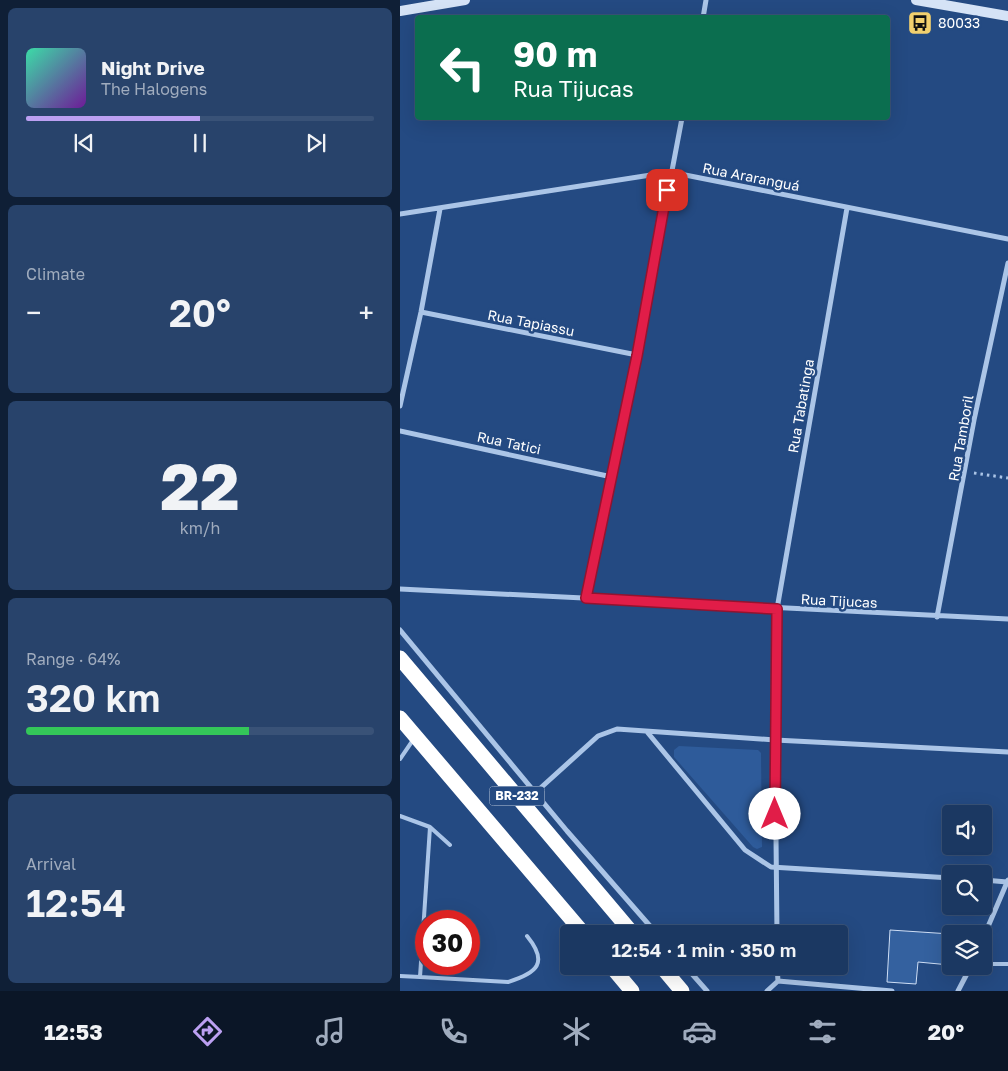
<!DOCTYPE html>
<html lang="en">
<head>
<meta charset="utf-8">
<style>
	body { margin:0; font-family:"Golos Text",sans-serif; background:#28436b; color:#f1f3f6; height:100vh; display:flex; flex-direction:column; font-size:19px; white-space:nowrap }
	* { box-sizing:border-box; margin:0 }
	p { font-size:16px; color:#a0acbe }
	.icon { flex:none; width:28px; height:28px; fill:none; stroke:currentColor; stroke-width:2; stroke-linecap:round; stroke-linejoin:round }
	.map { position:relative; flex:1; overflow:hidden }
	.side { display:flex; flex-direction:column; gap:8px; padding:8px; background:#0f1f36; width:400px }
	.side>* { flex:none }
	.guide { position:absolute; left:15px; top:15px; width:475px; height:105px; border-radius:5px; box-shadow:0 5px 20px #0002,0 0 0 1px #395277; background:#0b6e4f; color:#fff; overflow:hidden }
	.tools { position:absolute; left:542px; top:805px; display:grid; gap:10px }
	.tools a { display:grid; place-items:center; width:50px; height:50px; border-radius:5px; background:#1b3862; box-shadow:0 5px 20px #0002,0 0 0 1px #395277; font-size:25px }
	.speed { position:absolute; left:15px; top:910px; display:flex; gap:10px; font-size:25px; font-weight:700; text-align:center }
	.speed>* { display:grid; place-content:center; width:65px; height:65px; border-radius:50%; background:#1b3862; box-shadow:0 5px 20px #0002,0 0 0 1px #395277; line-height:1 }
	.speed .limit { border:8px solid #d22; background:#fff; color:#111 }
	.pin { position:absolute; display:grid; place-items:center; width:42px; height:42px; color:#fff; margin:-21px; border-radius:10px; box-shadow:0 2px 8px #0006 }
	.me { position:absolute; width:55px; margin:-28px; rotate:0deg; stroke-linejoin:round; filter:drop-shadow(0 0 4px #0008) }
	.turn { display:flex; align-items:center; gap:18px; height:105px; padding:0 15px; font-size:22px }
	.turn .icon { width:65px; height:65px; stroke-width:2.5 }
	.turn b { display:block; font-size:35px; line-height:42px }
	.big { font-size:38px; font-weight:600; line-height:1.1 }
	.side .card { flex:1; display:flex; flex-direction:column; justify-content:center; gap:8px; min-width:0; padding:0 18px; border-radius:8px; background:#28436b }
	.side .dial { align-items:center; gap:0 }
	.dial b { font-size:65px; line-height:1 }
	.song { display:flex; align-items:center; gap:15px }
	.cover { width:60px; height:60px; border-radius:8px; background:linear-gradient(135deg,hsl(160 70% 55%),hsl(280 70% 35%)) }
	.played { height:5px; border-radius:2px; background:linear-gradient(90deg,#bca0f2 50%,#395277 50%) }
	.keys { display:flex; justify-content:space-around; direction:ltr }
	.heat { display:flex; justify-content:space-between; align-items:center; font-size:28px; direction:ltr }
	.charge { height:8px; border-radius:4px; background:linear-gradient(90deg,#34c759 64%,#395277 0) }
	.trip { position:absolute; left:160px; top:925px; width:288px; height:50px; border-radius:5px; background:#1b3862; box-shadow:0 5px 20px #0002,0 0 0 1px #395277; font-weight:600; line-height:50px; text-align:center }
	.tab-bar { display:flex; height:80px; justify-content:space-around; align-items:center; background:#0b1627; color:#a0acbe }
	.tab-bar .icon { width:35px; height:35px }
	.tab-bar .current { color:#bca0f2 }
	.tab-bar b { font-size:22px; color:#f1f3f6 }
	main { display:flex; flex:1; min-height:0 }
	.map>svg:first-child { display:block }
	.green { fill:#2e5b9a }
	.building { fill:#34619f; stroke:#cfdff6 }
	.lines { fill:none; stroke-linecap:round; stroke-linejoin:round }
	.path { stroke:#abc5e7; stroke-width:3; stroke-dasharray:2.5 4; stroke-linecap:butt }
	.lane { stroke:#abc5e7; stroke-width:4 }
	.street { stroke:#abc5e7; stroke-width:5 }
	.secondary { stroke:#d5e3f6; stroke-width:10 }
	.highway { stroke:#fff; stroke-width:15 }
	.route-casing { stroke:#92132f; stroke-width:12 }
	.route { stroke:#e11d48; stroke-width:9 }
	.labels { text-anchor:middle; stroke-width:5; stroke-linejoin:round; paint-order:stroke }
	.shield { fill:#244a82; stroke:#bdc9da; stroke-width:1 }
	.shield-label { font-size:12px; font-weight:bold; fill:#fff }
	.poi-label { font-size:14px; fill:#fff; stroke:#244a82; text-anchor:start }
	.street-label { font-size:14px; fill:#fff; stroke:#244a82 }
</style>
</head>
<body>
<main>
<section class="side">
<div class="card">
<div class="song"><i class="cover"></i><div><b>Night Drive</b><p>The Halogens</p></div></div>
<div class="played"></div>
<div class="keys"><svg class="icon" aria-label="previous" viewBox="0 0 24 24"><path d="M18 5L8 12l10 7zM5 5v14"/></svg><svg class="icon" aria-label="pause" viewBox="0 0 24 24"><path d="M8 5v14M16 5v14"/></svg><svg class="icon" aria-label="next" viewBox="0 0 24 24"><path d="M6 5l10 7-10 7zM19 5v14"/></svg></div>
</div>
<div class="card"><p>Climate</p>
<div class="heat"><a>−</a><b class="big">20°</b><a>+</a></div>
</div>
<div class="card dial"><b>22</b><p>km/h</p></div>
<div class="card"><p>Range · 64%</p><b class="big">320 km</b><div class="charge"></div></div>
<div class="card"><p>Arrival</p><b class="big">12:54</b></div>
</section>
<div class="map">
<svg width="608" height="991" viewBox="0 0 608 991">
	<rect width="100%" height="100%" fill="#244a82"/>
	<path class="green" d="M279,746l79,4 3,3 1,94 -5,2 -4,-2 -79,-90v-7z"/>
	<path class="building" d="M490,930l61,4 -1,31 -32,-3 -2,22 -29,-2z"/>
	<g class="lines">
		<path class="path" d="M574,473l34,5"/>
		<path class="lane" d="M0,759l13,-19
			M0,816l30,11 -10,150 -20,-1
			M30,827l20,18
			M584,964h24
			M20,977l88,5c29,-9 41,-19 19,-46"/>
		<path class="street" d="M303,18l3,-18
			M0,214l270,-42 338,67
			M21,312l216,43
			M0,406l21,-94 19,-103
			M0,431l212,46
			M0,589l608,30
			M187,598l50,-243 45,-237
			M537,617l37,-197 34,-157
			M0,630l167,201 90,103
			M248,733l97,117 26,17 180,11
			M135,793l63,-57 19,-7 158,11 233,12
			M584,880l23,2
			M377,934l-2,-194 2,-131 70,-401
			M584,936l24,-56
			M285,966l22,25
			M377,966l1,15
			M367,991l11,-10 114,10
			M558,991l13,-25"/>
		<path class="secondary" d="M516,0l92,16
			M0,11l65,-11"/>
		<path class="highway" d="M0,658l233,276
			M0,718l184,216
			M211,966l21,25
			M261,966l21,25"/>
	</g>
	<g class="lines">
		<defs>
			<path id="route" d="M267,190l-30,166 -51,242 191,11 -2,205"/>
		</defs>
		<use href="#route" class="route-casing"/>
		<use href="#route" class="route"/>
	</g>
	<defs>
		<symbol id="bus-square" viewBox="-11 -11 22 22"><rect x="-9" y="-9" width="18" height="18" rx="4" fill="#f2d06e" stroke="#244a82"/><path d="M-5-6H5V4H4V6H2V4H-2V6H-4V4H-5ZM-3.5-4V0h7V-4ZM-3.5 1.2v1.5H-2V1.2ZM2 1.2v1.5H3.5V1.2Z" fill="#111"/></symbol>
	</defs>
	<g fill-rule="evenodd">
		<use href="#bus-square" x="506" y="9" width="28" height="28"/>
	</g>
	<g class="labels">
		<rect class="shield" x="89.5" y="786.5" width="55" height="19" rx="4"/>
		<g class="shield-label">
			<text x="117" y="800">BR-232</text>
		</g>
		<g class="poi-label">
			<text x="538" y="28">80033</text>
		</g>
		<g class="street-label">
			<text transform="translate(351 177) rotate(11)" y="5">Rua Araranguá</text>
			<text transform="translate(131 323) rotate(11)" y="5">Rua Tapiassu</text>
			<text transform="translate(401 406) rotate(-80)" y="5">Rua Tabatinga</text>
			<text transform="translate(561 438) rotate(-80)" y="5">Rua Tamboril</text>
			<text transform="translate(109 443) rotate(12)" y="5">Rua Tatici</text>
			<text transform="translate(439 601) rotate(3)" y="5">Rua Tijucas</text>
		</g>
	</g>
</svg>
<div class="tools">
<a><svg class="icon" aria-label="sound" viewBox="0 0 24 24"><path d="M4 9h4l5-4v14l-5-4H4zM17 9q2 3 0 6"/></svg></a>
<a><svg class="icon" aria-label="search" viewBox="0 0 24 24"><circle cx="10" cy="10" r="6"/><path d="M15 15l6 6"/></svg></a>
<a><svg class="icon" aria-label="layers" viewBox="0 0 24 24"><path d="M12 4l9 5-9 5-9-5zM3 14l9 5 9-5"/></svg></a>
</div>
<div class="speed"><div class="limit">30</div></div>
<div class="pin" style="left:267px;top:190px;background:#d93025"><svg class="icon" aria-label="arrive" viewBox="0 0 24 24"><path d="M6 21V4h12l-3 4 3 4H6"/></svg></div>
<svg class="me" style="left:375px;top:814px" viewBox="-20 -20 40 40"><circle r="19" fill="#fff"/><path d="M0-13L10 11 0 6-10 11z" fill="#e11d48"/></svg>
<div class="trip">12:54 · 1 min · 350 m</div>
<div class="guide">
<div class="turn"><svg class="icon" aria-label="left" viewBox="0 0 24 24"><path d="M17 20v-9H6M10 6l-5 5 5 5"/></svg><div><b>90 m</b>Rua Tijucas</div></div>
</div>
</div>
</main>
<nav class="tab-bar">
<b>12:53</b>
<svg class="icon current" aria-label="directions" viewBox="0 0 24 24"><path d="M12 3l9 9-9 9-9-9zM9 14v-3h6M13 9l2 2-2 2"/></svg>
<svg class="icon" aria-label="music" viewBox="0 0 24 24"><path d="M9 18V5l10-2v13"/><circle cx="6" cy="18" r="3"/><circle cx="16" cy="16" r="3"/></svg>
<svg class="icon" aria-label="phone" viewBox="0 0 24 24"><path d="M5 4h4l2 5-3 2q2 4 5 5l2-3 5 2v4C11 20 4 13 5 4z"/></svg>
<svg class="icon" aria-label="climate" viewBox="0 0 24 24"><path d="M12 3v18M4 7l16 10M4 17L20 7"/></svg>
<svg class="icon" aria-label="car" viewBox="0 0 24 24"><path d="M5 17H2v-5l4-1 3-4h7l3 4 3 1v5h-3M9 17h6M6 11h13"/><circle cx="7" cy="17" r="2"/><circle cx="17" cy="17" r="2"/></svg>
<svg class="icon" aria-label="filters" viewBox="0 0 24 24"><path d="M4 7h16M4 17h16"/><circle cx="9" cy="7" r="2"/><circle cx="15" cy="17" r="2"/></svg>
<b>20°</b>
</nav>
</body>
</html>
